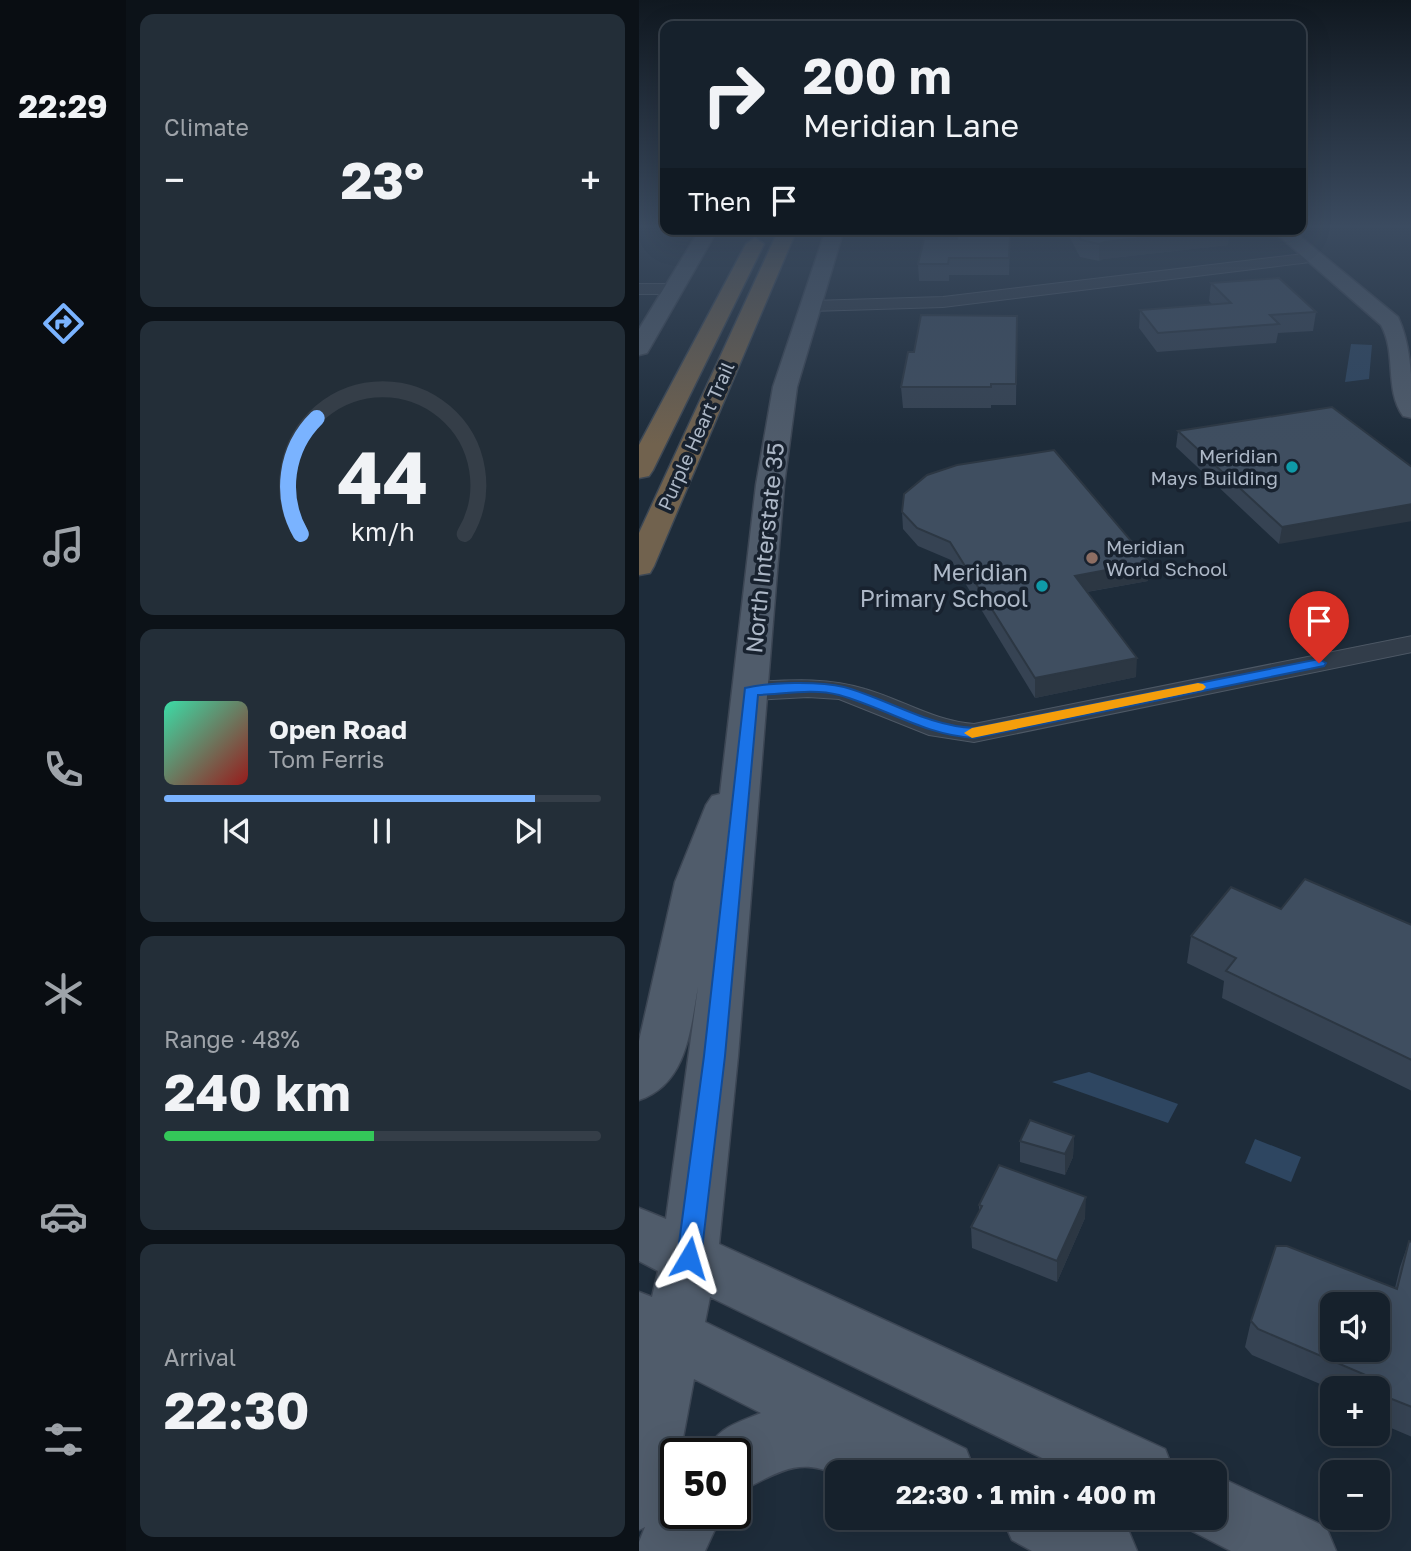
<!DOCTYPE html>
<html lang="en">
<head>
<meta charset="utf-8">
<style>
	body { margin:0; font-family:"Golos Text",sans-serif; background:#232e38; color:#f1f3f6; height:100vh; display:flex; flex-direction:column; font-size:26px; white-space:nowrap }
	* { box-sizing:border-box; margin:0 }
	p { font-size:23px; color:#9ea3a9 }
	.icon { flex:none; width:38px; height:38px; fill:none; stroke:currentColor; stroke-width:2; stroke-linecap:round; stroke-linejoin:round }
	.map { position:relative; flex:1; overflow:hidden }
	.side { display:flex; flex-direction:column; gap:14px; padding:14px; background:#0c1218; width:513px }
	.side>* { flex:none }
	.banner { position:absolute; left:21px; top:21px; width:646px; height:214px; border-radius:14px; box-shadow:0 7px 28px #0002,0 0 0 2px #353e48; background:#16212c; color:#f1f3f6; overflow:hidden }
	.tools { position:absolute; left:681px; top:1292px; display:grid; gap:14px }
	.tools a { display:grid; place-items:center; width:70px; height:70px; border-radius:14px; background:#16212c; box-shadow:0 7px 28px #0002,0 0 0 2px #353e48; font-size:35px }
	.speed { position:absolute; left:21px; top:1438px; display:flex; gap:14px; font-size:35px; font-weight:700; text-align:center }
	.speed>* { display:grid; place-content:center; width:91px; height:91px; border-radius:50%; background:#16212c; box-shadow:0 7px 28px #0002,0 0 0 2px #353e48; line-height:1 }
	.speed .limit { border:4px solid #111; border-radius:10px; background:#fff; color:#111 }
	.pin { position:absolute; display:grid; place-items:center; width:60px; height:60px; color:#fff; margin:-72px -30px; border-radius:50% 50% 50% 0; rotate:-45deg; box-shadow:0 0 7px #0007 }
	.pin .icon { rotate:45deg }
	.me { position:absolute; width:77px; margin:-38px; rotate:7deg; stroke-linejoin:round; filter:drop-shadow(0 0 5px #0008) }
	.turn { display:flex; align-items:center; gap:24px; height:147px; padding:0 28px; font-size:32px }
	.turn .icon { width:91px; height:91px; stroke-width:2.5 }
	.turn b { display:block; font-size:49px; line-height:60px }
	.then { display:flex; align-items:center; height:66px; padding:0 28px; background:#0003; gap:14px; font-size:26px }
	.big { font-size:52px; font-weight:700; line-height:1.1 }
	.side .tile { flex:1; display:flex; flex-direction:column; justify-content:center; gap:10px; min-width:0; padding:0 24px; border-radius:14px; background:#232e38 }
	.side .dial { align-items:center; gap:0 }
	.dial svg { height:182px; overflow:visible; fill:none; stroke:#353e48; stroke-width:7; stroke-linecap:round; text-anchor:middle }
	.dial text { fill:#f1f3f6; stroke:none }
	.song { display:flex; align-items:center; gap:21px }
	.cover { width:84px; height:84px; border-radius:10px; background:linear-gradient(135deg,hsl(160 70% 55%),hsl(0 70% 35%)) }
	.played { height:7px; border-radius:4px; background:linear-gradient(90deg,#7ab3ff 85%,#353e48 85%) }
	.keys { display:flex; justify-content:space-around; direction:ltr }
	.heat { display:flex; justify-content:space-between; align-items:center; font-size:38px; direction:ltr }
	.charge { height:10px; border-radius:5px; background:linear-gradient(90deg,#34c759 48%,#353e48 0) }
	.trip { position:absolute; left:186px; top:1460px; width:402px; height:70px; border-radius:14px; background:#16212c; box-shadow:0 7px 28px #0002,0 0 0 2px #353e48; font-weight:700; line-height:70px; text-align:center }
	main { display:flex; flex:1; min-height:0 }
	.menu { display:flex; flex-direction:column; width:126px; justify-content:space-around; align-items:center; background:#090d12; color:#9ea3a9 }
	.menu .icon { width:49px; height:49px }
	.menu .active { color:#7ab3ff }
	.menu b { font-size:32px; color:#f1f3f6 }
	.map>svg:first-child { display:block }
	.water { fill:#2e4661 }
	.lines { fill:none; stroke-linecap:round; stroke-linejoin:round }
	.minor-casing { stroke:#4d5865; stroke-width:2 }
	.major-casing { stroke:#3c4654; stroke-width:3 }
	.highway-casing { stroke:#3d4855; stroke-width:3 }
	.minor { fill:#323d4a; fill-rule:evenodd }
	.major { fill:#505c6b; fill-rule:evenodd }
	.highway { fill:#71624e; fill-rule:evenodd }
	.wall { fill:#364353 }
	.shaded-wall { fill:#2c3743 }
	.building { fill:#3f4e60; stroke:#2c3743; stroke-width:2; fill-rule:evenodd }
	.route { fill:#1a73e8; stroke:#114b97; stroke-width:2 }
	.slow { fill:#f59e0b }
	.culture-dot { fill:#0f9aa8; stroke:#18222f; stroke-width:2.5 }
	.education-dot { fill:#8d6e63; stroke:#18222f; stroke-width:2.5 }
	.labels { text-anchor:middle; stroke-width:7; stroke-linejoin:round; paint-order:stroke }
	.far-street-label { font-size:19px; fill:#adb8c7; stroke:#18222f }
	.far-poi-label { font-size:19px; fill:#adb8c7; stroke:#18222f; text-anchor:end }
	.street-label { font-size:23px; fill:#adb8c7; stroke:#18222f }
	.poi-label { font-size:23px; fill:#adb8c7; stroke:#18222f; text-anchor:end }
</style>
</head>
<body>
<main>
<nav class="menu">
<b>22:29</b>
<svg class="icon active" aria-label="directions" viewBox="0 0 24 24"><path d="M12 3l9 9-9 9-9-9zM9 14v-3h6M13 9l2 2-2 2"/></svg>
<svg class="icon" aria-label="music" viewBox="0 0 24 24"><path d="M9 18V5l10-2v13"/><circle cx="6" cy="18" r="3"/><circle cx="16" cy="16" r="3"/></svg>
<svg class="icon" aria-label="phone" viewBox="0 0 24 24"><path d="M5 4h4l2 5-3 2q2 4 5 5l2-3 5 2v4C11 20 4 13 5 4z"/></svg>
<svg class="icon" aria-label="climate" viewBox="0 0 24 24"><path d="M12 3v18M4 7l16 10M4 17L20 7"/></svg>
<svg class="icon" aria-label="car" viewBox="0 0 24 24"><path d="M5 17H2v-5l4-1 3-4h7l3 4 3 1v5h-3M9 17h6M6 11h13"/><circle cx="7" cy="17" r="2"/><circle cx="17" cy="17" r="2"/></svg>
<svg class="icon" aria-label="filters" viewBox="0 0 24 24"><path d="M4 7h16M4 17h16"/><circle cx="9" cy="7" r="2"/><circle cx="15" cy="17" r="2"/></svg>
</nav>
<section class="side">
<div class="tile"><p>Climate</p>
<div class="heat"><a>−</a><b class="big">23°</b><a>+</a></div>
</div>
<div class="tile dial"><svg viewBox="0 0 100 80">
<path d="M14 69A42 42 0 1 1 86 69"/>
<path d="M14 69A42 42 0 0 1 21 18" stroke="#7ab3ff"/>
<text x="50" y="56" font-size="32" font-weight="700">44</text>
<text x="50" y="72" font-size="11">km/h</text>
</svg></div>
<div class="tile">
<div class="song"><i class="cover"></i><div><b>Open Road</b><p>Tom Ferris</p></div></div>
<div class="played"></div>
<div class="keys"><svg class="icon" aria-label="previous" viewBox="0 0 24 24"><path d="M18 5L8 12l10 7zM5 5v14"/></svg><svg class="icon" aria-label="pause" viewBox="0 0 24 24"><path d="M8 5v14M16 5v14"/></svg><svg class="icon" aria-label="next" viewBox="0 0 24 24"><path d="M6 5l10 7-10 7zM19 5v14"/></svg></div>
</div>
<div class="tile"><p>Range · 48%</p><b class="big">240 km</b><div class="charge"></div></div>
<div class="tile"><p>Arrival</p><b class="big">22:30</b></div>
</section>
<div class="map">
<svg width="773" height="1551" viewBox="0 0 773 1551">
	<rect width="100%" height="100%" fill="#1e2c3a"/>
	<path class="water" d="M712,344l21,1 -3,34 -24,3z
		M450,1072l89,32 -10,19 -116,-41z
		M616,1139l46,18 -10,25 -46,-19z"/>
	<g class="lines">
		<defs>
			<path id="minor" d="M673,253l6,2 2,3 -2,3 -375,46 -132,4 -9,-5 9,-5 132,-4z
				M0,284h35l8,5 -8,5h-35z
				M773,636v16l-438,90 -45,-7 -90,-36 -31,-2 -57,3 -10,-3 -4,-6 4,-6 10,-3c39,-2 76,-5 114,7 38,11 69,32 109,35z"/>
			<path id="major" d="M61,229h18l-68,119 -3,5 -8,2v-26z
				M187,229h18l-47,158 -13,98 -46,571 -19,188 446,205 9,23h-103l-361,-175 -5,25 261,127 9,23h-138v3c-43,-21 -65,3 -102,18v-39h-29c11,-27 29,-30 55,-41l-67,-34 -14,75h-4l-2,33 2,-1v28h46l-17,37h-66v-9l6,-15 -6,3v-238l13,5 6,-26 -19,-10v-53l27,11 32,-232c-8,43 -11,97 -59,113v-59l36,-159 31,-77 6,-9 8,-2 36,-309 17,-98z
				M632,229h20l107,88c14,30 14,67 14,101l-9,-2c-19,-27 -6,-62 -22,-91z
				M576,1475l111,52 10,24h-105l-39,-20 -6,-14h29z
				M363,1517h105l20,10 10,24h-105l-20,-11z"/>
			<path id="highway" d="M140,229h18l-143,337 -4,7 -11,2v-42z
				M116,238l9,6 -111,226 -4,6 -10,2v-33l107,-201z"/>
		</defs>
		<use href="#minor" class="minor-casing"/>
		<use href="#major" class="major-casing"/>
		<use href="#highway" class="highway-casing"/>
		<use href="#minor" class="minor"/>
		<use href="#major" class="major"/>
		<use href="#highway" class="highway"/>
	</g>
	<path class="wall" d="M429,229h161l-1,16 -125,14 -4,2 -19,-4 -12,-23z
		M350,236h21l-1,39h-60v6h-30l-1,-17 39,-25z
		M572,283l105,29 -3,19 -35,2 -2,10 -119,9 -18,-24 1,-18 73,-5 -4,-4z
		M378,316l-1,89h-25v3h-88l-2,-21 13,-35z
		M693,407l-53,137 -103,-97 2,-16z
		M263,512l246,69 -61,11 49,85 -101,21 -84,-138 -33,-14 -15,-17z
		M642,909l131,16v166l-190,-93 2,-17 -37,-18 4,-27z
		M435,1136l-1,21 -8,18 -45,-13v-21z
		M340,1205l106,13 -28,64 -85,-34 -1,-21 8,-15z
		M770,1241l3,1v195l-35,-15v-34h-45v1l-80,-34 -7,-8 6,-26 144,-33 5,-21z"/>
	<path class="shaded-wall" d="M584,229h6l-1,16 -125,14 -4,2v-17l5,-2z
		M773,504v17l-133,23 3,-17z
		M510,562l-1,19 -74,13 1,-18z
		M498,658l-1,19 -101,21v-20z
		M435,1136l-1,21 -8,18v-21z
		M447,1197l-1,21 -28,64v-21z"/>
	<path class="building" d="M323,229h27v7h21l-1,22h-60l-1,6h-30l6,-25h33l1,-3h3z
		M436,229h148l-119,13 -5,2 -18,-4z
		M640,278l37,34 -46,3 9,9 -121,9 -18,-23 91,-7 -20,-20z
		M282,315l96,1 -1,68h-25v3h-90l7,-35h6z
		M693,407l80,60v37l-130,23 -104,-96z
		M415,450l95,112 -74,14 62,82 -102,20 -85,-136 -33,-14 -15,-16 2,-18 23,-19 30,-10z
		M666,879l107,46v135l-186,-89 10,-13 -45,-22 40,-49 50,22z
		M391,1120l44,16 -9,18 -45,-13z
		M360,1165l87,32 -29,64 -86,-34 11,-21 -3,-1z
		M770,1241l3,1v165l-33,-13 -2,-6h-1l-8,-12 -110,-47 -7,-8 25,-75h11l110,43zM693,1304h45v45h-45z"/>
	<linearGradient id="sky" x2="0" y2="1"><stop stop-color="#101820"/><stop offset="0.51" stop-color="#3b4b60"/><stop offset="1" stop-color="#3b4b60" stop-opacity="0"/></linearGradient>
	<rect width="773" height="444" fill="url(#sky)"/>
	<path class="route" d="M680,659l7,4 -2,3 -350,72c-50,-3 -88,-30 -135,-43 -25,-7 -55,-1 -81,0l-33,361 -24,202 -4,8 -8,3 -8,-3 -4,-8 27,-202 41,-368c25,-6 74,-7 99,-1 44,12 83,39 130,41z"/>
	<path class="slow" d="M559,683l5,1 3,3 -3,3 -231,48 -8,-5 8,-5z"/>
	<g class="culture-dot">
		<circle cx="653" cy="467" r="7"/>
		<circle cx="403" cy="586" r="7"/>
	</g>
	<circle class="education-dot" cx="453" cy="558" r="7"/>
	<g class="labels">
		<g class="far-street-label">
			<text transform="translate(57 436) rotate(-66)" y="7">Purple Heart Trail</text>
		</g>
		<g class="far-poi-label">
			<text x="639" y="463">Meridian<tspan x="639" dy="22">Mays Building</tspan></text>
			<text x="467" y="554" text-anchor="start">Meridian<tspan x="467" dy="22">World School</tspan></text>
		</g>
		<g class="street-label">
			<text transform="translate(126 548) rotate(-84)" y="8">North Interstate 35</text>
		</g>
		<g class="poi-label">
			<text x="389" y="581">Meridian<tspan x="389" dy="26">Primary School</tspan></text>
		</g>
	</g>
</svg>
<div class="tools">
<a><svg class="icon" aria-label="sound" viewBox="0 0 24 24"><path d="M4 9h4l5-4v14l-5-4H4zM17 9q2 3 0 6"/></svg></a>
<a>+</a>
<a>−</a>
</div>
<div class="speed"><div class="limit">50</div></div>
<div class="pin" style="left:680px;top:663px;background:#d93025"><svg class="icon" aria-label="arrive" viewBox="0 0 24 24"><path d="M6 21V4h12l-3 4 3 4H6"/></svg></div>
<svg class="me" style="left:50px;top:1258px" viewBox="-20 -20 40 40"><path d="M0-17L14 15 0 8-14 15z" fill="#1a73e8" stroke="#fff" stroke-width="4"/></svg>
<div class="trip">22:30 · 1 min · 400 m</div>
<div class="banner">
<div class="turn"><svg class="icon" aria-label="right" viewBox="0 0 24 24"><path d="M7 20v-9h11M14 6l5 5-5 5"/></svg><div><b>200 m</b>Meridian Lane</div></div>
<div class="then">Then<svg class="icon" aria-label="arrive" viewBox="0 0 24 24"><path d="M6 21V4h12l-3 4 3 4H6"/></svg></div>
</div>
</div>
</main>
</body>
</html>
